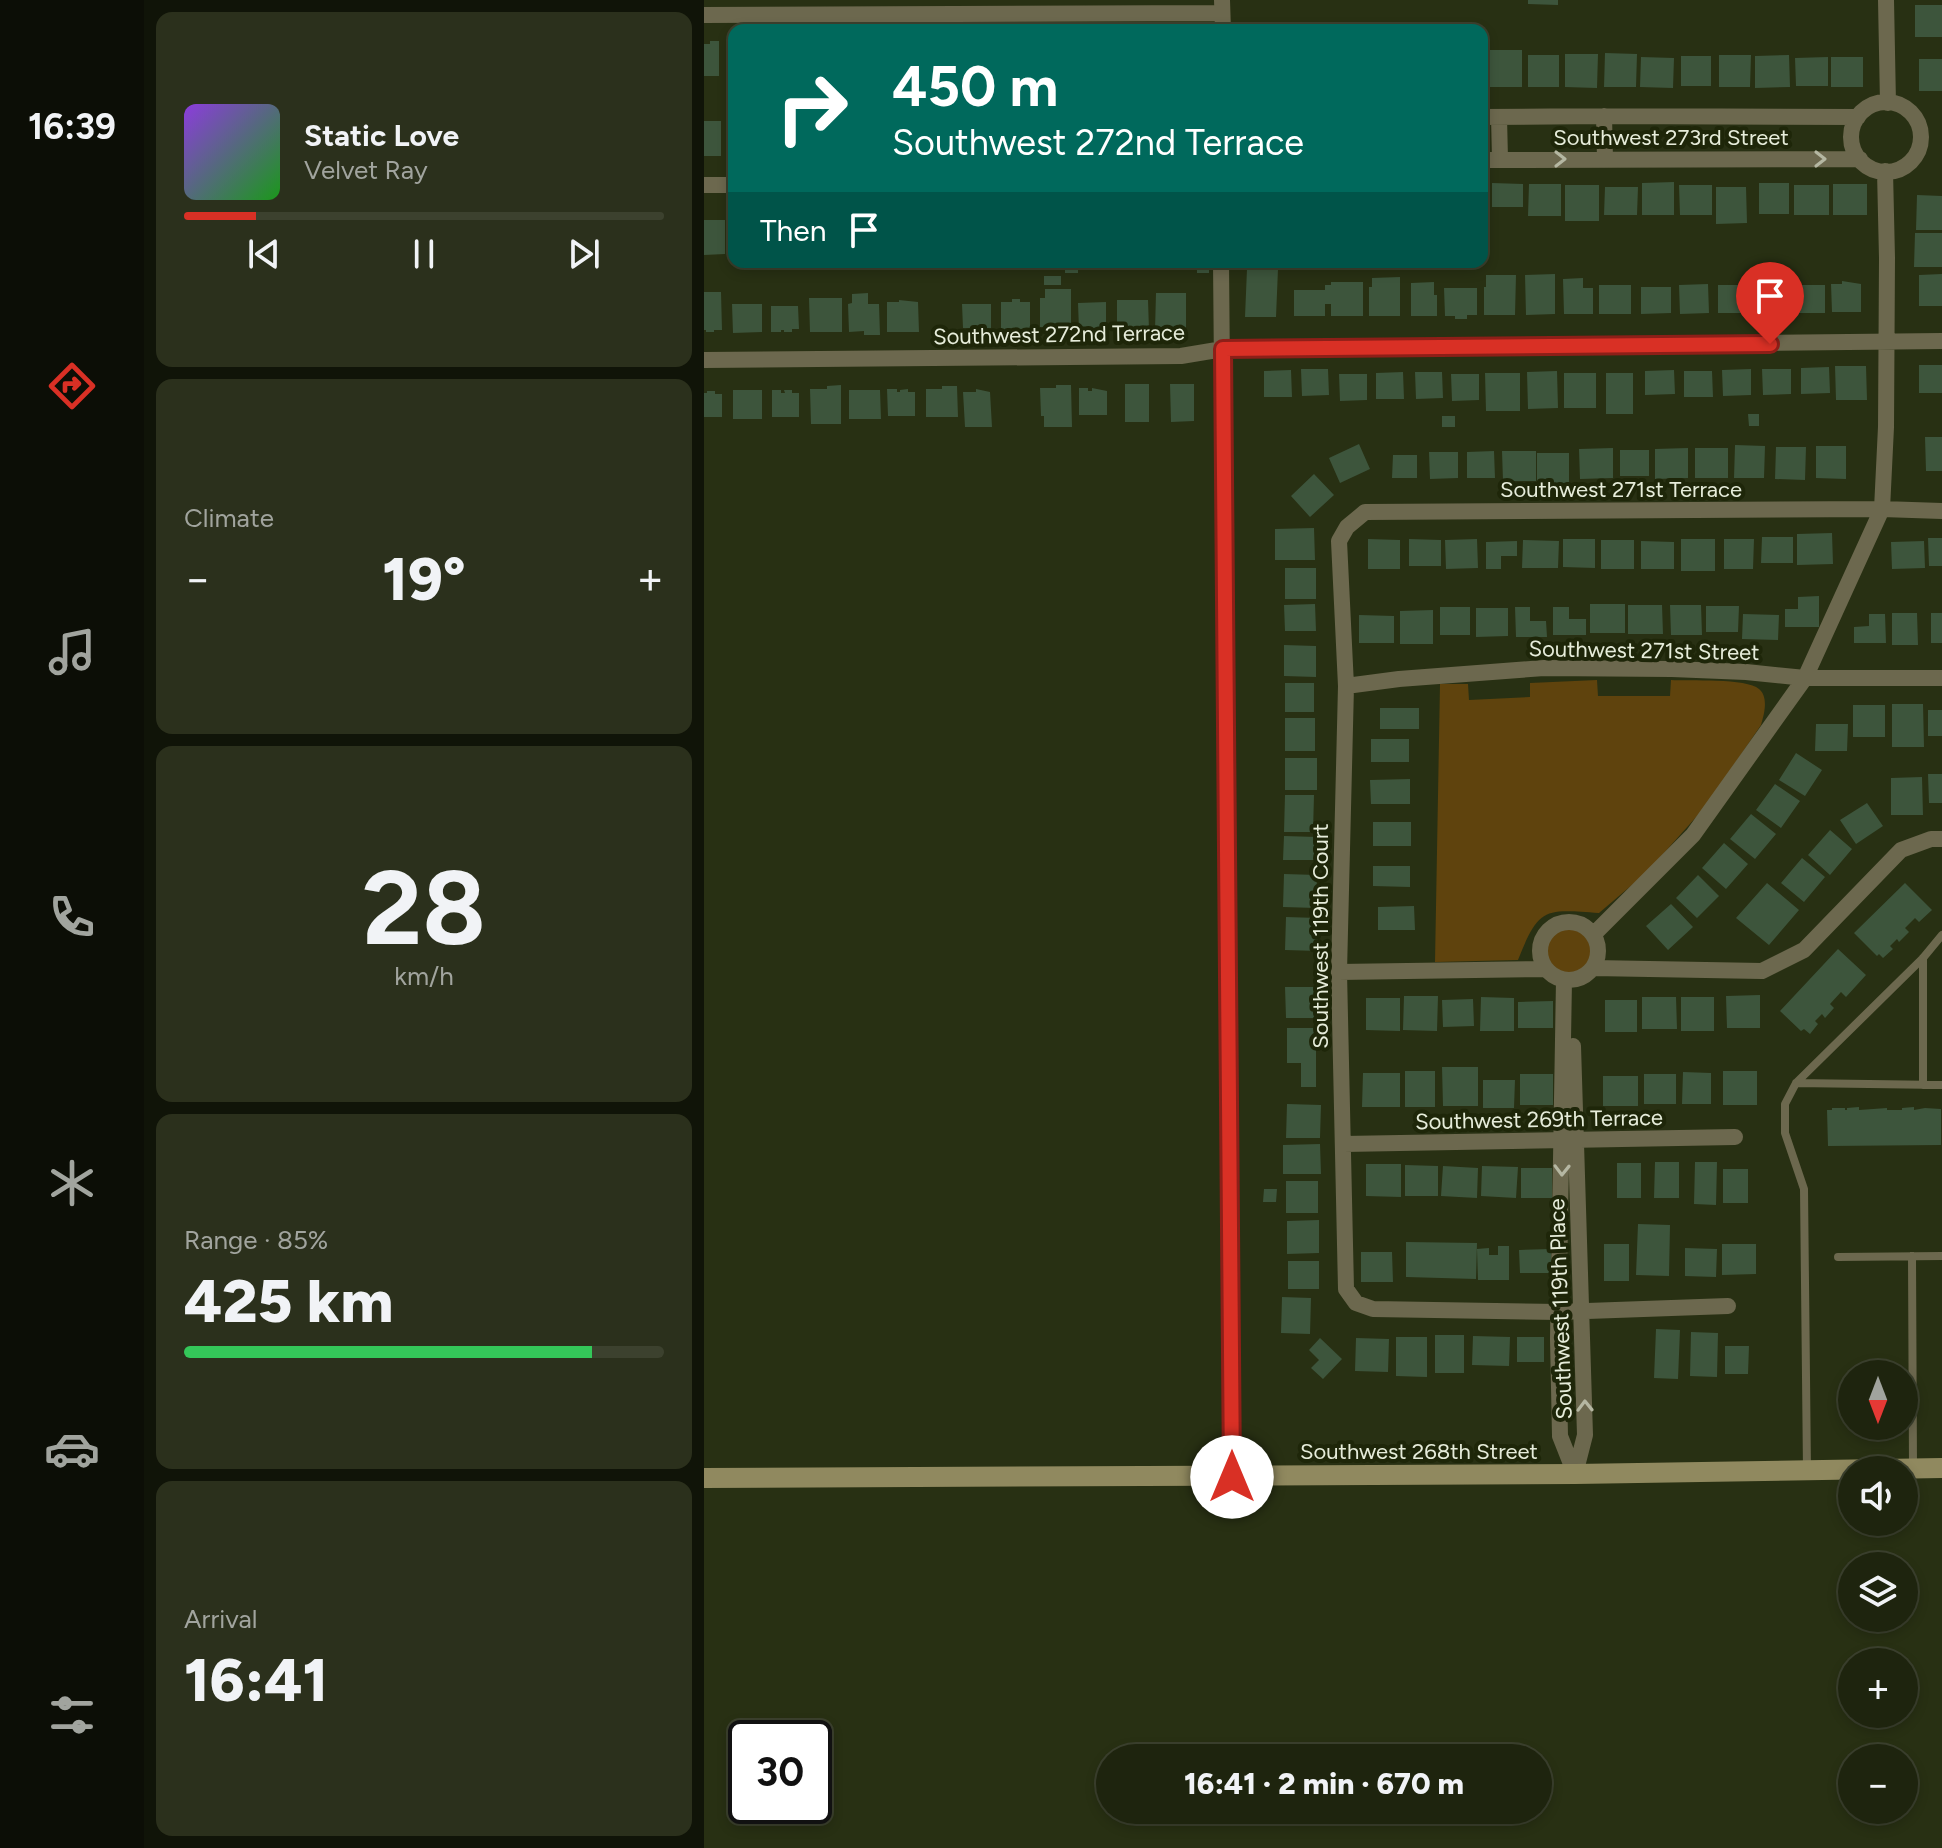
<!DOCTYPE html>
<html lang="en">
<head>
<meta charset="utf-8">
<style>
	body { margin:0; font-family:Figtree,sans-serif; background:#2b301c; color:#f1f3f6; height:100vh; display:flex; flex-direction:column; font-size:30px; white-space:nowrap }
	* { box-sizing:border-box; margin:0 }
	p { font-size:26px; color:#a1a49e }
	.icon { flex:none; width:44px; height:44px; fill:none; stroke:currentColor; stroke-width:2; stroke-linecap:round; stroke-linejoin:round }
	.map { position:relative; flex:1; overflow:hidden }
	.side { display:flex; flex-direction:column; gap:12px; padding:12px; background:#101408; width:560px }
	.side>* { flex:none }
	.banner { position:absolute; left:24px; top:24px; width:760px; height:244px; border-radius:16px; box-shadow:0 4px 12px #0003,0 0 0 2px #3c412e; background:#00695c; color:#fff; overflow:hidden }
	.needle { width:52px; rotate:180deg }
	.fabs { position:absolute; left:1134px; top:1360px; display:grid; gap:16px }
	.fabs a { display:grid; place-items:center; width:80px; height:80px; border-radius:50%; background:#1e240e; box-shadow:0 4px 12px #0003,0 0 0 2px #3c412e; font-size:40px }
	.speed { position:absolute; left:24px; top:1720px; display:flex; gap:16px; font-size:40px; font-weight:700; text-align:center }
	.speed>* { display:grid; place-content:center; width:104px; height:104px; border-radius:50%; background:#1e240e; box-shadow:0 4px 12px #0003,0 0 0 2px #3c412e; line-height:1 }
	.speed .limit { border:4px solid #111; border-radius:12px; background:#fff; color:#111 }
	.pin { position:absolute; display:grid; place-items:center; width:68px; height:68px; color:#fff; margin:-82px -34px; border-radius:50% 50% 50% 0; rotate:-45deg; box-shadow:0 0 8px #0007 }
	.pin .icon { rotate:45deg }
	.me { position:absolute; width:88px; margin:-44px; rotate:0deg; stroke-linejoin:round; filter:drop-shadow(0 0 6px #0008) }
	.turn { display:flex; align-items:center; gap:28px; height:168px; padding:0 32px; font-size:36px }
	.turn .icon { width:104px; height:104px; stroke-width:2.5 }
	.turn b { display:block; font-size:56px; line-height:68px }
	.then { display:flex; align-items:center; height:76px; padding:0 32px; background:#0003; gap:16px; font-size:30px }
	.big { font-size:60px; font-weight:800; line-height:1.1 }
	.side .tile { flex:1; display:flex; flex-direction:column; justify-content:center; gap:12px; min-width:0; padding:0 28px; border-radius:16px; background:#2b301c }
	.side .dial { align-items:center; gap:0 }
	.dial b { font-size:104px; line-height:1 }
	.song { display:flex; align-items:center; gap:24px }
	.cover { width:96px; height:96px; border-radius:12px; background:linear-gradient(135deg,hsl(270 70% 55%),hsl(120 70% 35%)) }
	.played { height:8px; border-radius:4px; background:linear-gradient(90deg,#d93025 15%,#3c412e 15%) }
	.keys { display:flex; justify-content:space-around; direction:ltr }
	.heat { display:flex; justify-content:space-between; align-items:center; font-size:44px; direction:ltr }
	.charge { height:12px; border-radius:6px; background:linear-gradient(90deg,#34c759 85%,#3c412e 0) }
	.trip { position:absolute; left:392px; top:1744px; width:456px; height:80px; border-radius:40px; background:#1e240e; box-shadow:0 4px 12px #0003,0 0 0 2px #3c412e; font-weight:800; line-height:80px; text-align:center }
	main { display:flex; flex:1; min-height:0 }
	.tabs { display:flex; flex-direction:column; width:144px; justify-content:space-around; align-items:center; background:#0c0e06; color:#a1a49e }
	.tabs .icon { width:56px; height:56px }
	.tabs .active { color:#d93025 }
	.tabs b { font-size:36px; color:#f1f3f6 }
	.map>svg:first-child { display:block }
	.green { fill:#5f430d }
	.building { fill:#3d553c }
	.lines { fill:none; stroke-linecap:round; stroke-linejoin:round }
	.lane { stroke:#6c684e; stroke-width:8 }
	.street { stroke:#6c684e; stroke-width:16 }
	.secondary { stroke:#90895f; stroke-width:20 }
	.oneway { stroke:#b5b7a2 }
	.route-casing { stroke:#8d1f18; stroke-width:20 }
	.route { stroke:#d93025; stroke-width:14 }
	.labels { text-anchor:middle; stroke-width:8; stroke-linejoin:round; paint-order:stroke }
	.street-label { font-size:22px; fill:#e6ecda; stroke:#1e2609 }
</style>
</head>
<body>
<main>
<nav class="tabs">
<b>16:39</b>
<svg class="icon active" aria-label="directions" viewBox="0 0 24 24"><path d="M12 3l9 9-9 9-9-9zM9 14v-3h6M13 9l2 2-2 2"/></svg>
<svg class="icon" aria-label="music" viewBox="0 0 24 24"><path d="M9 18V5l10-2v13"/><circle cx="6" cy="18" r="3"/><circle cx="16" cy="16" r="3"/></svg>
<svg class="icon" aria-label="phone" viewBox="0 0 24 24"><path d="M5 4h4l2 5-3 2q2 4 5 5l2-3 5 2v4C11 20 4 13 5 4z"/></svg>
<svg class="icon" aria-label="climate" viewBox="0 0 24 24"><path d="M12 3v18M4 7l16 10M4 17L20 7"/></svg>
<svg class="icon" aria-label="car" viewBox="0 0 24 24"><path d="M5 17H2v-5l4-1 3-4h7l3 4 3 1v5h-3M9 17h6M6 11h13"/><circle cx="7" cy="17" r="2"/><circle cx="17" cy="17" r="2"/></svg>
<svg class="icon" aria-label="filters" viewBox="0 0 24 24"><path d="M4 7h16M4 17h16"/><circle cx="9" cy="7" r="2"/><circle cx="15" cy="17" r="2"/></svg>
</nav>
<section class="side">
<div class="tile">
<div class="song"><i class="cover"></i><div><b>Static Love</b><p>Velvet Ray</p></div></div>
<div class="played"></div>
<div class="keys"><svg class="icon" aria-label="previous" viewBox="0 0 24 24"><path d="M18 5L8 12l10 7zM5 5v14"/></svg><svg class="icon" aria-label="pause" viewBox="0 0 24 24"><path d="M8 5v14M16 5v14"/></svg><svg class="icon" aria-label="next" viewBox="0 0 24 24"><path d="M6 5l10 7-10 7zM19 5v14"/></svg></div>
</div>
<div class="tile"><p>Climate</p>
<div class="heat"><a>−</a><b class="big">19°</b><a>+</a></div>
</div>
<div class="tile dial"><b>28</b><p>km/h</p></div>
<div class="tile"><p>Range · 85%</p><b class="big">425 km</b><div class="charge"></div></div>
<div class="tile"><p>Arrival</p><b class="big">16:41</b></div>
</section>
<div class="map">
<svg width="1238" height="1848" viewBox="0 0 1238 1848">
	<rect width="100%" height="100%" fill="#283013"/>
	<path class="green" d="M893,680l1,16h72l1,-16c17,1 76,-2 88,9 10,8 5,26 2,36l-55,81 -60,67 -47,40c-55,-4 -60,-6 -81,47l-83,2 5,-278h28l1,16 61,-3v-14z
		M841 952a23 23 0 1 1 46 0a23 23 0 1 1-46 0Z"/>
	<path class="building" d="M824,0h30v5l-30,-1z
		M1211,5h27v32h-27z
		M6,41h9v35h-15v-32h6z
		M25,44h5v29h-4z
		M786,50h32v37h-32z
		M901,53l32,1 -1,33h-32z
		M861,54h33l-1,34 -32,-1z
		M824,55h31v32h-31z
		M1015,55h32l-1,32h-31z
		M1085,55l1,32 -35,1v-32z
		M977,56h30v30h-30z
		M937,57l33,1 -1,30 -33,-1z
		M1124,57v29h-32l-1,-28z
		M1127,57h32v30h-32z
		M1215,59h23v32h-23z
		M0,121h17v35h-17z
		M26,124h4v29h-4z
		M970,182v33h-32v-32z
		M788,183l31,1v23h-31z
		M1055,183h30v31h-30z
		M825,184h32v32h-33z
		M1129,184h34v31h-34z
		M861,185h34v36h-34z
		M975,185h33v30h-32z
		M1090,185h35v30h-35z
		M901,187h33l-1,28h-33z
		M1012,187h30l1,36 -31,1z
		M1213,195l25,1v34h-26z
		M0,220h21v34l-21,1z
		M1211,233h27v34h-28z
		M361,265h13v8h-13z
		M493,265h12v8h-12z
		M543,269h31l-2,48h-31z
		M851,274v40l-29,1 -1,-40z
		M1238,274v32h-23v-31z
		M782,275h30l-1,40h-31v-28h2z
		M340,276h17v9h-17z
		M696,277v39h-31v-29h3v-9z
		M879,278v10h10v26h-29l-1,-35z
		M1138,281l19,3v28h-29l-1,-28h11z
		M627,282h32v34h-32v-12h-6v12h-31v-26h31v-5h6z
		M730,282v13h3v21h-26v-33z
		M1004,284l1,29 -29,1 -1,-29z
		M1050,284h32v30l-32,1z
		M895,285h32v29h-32z
		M1014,285h29l1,28h-30z
		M1089,285h32v28h-31z
		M937,287h30v26l-30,1z
		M740,288h33v27h-10v4h-12v-3h-10z
		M341,289h26v41h-15v-3h-16v-29h5z
		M0,292h17l1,38h-8v2h-8v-2h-2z
		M164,293v11h11l1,31h-16v-4l-15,1 -1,-28 4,-1v-9z
		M452,293h30v40h-15v-3h-16z
		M105,298h33v34h-32z
		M308,299h8v3h10v29h-29v-29h11z
		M195,300l19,2 1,30h-32v-30h12z
		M413,300h31l1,30h-32z
		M402,302v24l-7,1v3h-8v-3h-3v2l-9,1 -1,-27z
		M28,304h30v28l-29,1z
		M258,304h29v24h-8v3h-8v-3h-12z
		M67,306h27l1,23h-7v3h-8v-2h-3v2h-10z
		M1215,365h23v28h-23z
		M1131,366h31l1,34h-31z
		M1125,367l1,26 -29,1v-26z
		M597,369h27l1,26 -27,1z
		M1047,369v26l-28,1 -1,-26z
		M1058,369h29v25l-28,1z
		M587,370l1,27h-28v-26z
		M970,370l1,24 -30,1v-24z
		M853,371l1,37 -30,1 -1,-37z
		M980,371h28l1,26h-29z
		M699,372l1,27h-28v-26z
		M711,372h27l1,26 -27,1z
		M781,373h35v38h-34z
		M860,373h32v35h-32z
		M902,373h27v41h-27z
		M635,374h28v26l-27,1z
		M747,374h28v26l-27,1z
		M421,384h24v38h-24z
		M466,384h24v37l-23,1z
		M137,385v39h-30l-1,-35h17v-3z
		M352,385h15l1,42h-28v-11h-3l-1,-28h16z
		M238,386h15l1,31h-32v-28h16z
		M375,388h9v3h4v-3l15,3v24h-28z
		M183,389h10v3h3v-2l8,-1v3h7v24h-27z
		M272,389l14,3 2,35h-27l-2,-35h13z
		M29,390h29v29h-29z
		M68,390h9v3h4l-1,-3h8v3h7v24h-27z
		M145,390h31l1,29h-32z
		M3,391h8v3h7v23h-18v-24h3z
		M1044,414h11v12h-10z
		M738,416h13v11h-13z
		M1221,437h17v34h-16z
		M655,444l11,25 -30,14 -11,-25z
		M1031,445l30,1 -1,32h-30z
		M1112,446h30v33l-30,-1z
		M1072,447h30l-1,33 -30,-1z
		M909,448v30l-33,1 -1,-30z
		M984,448v30l-33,1v-30z
		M991,448h33v30h-33z
		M916,450h29v26h-29z
		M790,451l1,27h-28v-26z
		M798,451h34v30h-33z
		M725,452h29v26l-28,1z
		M833,453h32v30h-32z
		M689,455h24v23h-25z
		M610,474l20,21 -24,22 -19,-21z
		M610,528l1,32h-40v-31z
		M1128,533l1,31 -36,1v-31z
		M1058,537h31v26h-32z
		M1224,538h14v28h-13z
		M664,539l32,1v29h-32z
		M705,539l32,1v26h-32z
		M773,539l1,29 -32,1 -1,-29z
		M859,539h32v29l-32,-1z
		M977,539h34v32h-34z
		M1020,539h30l-1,30h-29z
		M819,540l36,1 -1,27h-36z
		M897,540h33v29h-33z
		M813,541v15h-16v13h-15v-27z
		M937,541l33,1v27h-33z
		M1220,541l1,27 -33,1 -1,-27z
		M581,568h31v31h-31z
		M1115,596v31h-34v-18h13v-12z
		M611,604l1,27h-31l-1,-26z
		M886,604h35v29h-35z
		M924,605h34l1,29h-35z
		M966,605h31l1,30h-31z
		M1002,606h33l-1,26h-32z
		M736,607h30v28h-30z
		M811,607h15v14h16l1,16h-31z
		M849,607h16v12h17v16h-33z
		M772,608h32v28l-32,1z
		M729,610v34h-33v-33z
		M1188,613h25l1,32h-26z
		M1227,613h11v30h-11z
		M1039,614l36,1 -1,25 -36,-1z
		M1165,614h16l1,29h-32v-16l15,-1z
		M655,615l35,1v27h-35z
		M580,645l32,1v31l-32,-1z
		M581,683h29v29h-29z
		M1188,704h31l1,43h-32z
		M1149,705h32v32h-32z
		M676,708h39v21h-39z
		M1224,710h14v26h-14z
		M581,718h30v33h-30z
		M1112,724h32l-1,27h-32z
		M667,739h38v23h-38z
		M1092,753l26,17 -17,26 -26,-16z
		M581,758h32v32h-32z
		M1224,774h14v29h-13z
		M1218,777l1,38h-32v-37z
		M706,779v25h-39l-1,-24z
		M1071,784l25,17 -19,27 -25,-18z
		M581,795h29l-1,37h-29z
		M1163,803l16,23 -27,18 -16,-24z
		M1047,814l25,20 -21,25 -25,-20z
		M669,822h38v24h-38z
		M1126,830l22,19 -22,26 -22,-20z
		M580,836l33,1 -1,23h-33z
		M1020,843l24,21 -22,25 -24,-21z
		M1098,858l23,19 -21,25 -23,-19z
		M669,866h37v21l-37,-1z
		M580,874l33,1 -1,33 -33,-1z
		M994,875l21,21 -22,22 -21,-20z
		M1063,883l32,27 -30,35 -33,-27z
		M1201,883l27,27 -13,12 -4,-4 -10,10 4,4 -10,10 -2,-3 -7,7 3,3 -10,9 -4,-4 -2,2 -23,-23z
		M967,904l22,23 -25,23 -22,-24z
		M710,906l1,24h-37v-23z
		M582,917l32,1v33l-33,-1z
		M1134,949l28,26 -20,22 -5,-5 -11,12 4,4 -9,10 -3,-4 -7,7 3,3 -8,10 -6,-5 -3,2 -21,-20z
		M581,987h32v31h-31z
		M1056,995v33h-33l-1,-32z
		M700,996h34l-1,35 -34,-1z
		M777,997l33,1v33h-34z
		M938,997h34l1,32h-35z
		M977,997h33v34h-33z
		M662,998h34v33l-34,-1z
		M769,999l1,27 -31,1 -1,-27z
		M901,1000h32v32h-32z
		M849,1001v27h-35v-26z
		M583,1028h29v59h-15v-24h-14z
		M738,1067h36v39h-35z
		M701,1071h30v36h-30z
		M1019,1071h34v34h-34z
		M979,1072l28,1v31h-29z
		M659,1073h37v34h-38z
		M816,1074h33v31h-33z
		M940,1074h32v30h-32z
		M899,1076h35v30h-35z
		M779,1080h32l-1,28h-31z
		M583,1104l34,1 -1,33h-34z
		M1155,1107v3l28,-2v2h15v-2l12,-1v3l11,-2 16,1v36l-113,1 -1,-36h5v-2h13v2h2v-2z
		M616,1144l1,30h-38v-29z
		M951,1162h24v36h-25z
		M991,1162h22l-1,43 -22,-1z
		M913,1163h24v35h-24z
		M662,1164h35v33l-35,-1z
		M701,1165l33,1v30h-33z
		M739,1166l35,2 -1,30 -36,-2z
		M778,1166l36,1 -2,31 -35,-2z
		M817,1168h31v30h-31z
		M1019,1169h25v34h-25z
		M582,1181h32v32h-32z
		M560,1189h13l-1,13h-13z
		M615,1220v33l-32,1v-33z
		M934,1224l32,1 -1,51 -33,-1z
		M702,1242l71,1 -1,36 -70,-2z
		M900,1244h25v37h-25z
		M1018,1244h34v30l-34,1z
		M794,1246h11v34h-31l-1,-31 12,-1v7h9z
		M981,1248l32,1 -1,28 -31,-1z
		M847,1249l1,24h-32l-1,-23z
		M657,1252h31l1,30h-32z
		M584,1261h31v28h-31z
		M578,1297l29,1 -1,36 -29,-1z
		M952,1329l24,1 -2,49 -24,-1z
		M987,1332l27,1 -1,44 -27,-1z
		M731,1335h29v38h-29z
		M769,1336l37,1 -1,29 -37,-1z
		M692,1337h31v40l-31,-1z
		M813,1337h27v25h-27z
		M616,1338l22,21 -19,20 -12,-11 8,-8 -10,-10z
		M652,1338l33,1 -1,33 -33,-1z
		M1021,1346h24l-1,28h-23z"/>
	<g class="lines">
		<path class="lane" d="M1219,958v127
			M1092,1083l146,2
			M1208,1256l1,212
			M1134,1257l104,-1
			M1103,1470l-3,-281 -19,-56v-29l11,-21 127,-125 19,-23"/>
		<path class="street" d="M518,0l1,30
			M1182,0l2,103
			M0,15l518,-2
			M1147 137a35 35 0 1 1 70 0a35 35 0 1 1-70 0Z
			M900,116l1,43
			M778,117l122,-1 254,1
			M795,117l1,42
			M778,160l378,-1
			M0,185h30
			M517,262l11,1215
			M0,360l477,-4 42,-7 719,-8
			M642,686l53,-7 145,-11 128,1 74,3 59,6h137
			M836 951a29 29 0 1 1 58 0a29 29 0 1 1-58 0Z
			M890,934l99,-99 112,-157 77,-169 4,-82 1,-169 -2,-87
			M889,968l169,3 42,-21 97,-100 30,-11h11
			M635,972l207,-3
			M860,980l-6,359 2,97 15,38
			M869,1046l12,389 -10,39
			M640,1144l391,-7
			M1024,1306l-169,6 -186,-3 -17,-6 -10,-14 -7,-317 7,-286 -7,-145 8,-14 18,-15 517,-3 60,2"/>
		<path class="secondary" d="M0,1478l871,-4 367,-6"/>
	</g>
	<defs><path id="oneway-chevron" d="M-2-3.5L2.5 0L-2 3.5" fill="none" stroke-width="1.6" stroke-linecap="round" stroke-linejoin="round" transform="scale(2)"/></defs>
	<g class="oneway">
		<use href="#oneway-chevron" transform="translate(856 159)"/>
		<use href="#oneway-chevron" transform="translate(1116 159)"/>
		<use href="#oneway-chevron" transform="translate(858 1170) rotate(91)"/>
		<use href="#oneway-chevron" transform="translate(881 1406) rotate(-91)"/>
	</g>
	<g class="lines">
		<defs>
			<path id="route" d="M528,1477l-9,-1128 547,-5"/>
		</defs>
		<use href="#route" class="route-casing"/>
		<use href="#route" class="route"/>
	</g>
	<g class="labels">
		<g class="street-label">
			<text x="967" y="145">Southwest 273rd Street</text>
			<text transform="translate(355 334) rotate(-1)" y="8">Southwest 272nd Terrace</text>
			<text x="917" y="497">Southwest 271st Terrace</text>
			<text transform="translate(940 650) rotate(1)" y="8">Southwest 271st Street</text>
			<text transform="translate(616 936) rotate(-90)" y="8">Southwest 119th Court</text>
			<text transform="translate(835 1119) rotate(-1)" y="8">Southwest 269th Terrace</text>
			<text transform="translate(856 1309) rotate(-92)" y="8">Southwest 119th Place</text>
			<text x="715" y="1459">Southwest 268th Street</text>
		</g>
	</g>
</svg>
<div class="fabs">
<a><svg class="needle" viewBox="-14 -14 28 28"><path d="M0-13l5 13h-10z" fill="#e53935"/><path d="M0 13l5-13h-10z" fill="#a1a49e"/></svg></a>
<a><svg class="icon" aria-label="sound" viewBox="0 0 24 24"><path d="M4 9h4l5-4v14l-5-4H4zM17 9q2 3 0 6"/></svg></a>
<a><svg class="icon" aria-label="layers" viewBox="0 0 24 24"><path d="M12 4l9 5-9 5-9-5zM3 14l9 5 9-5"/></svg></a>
<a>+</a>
<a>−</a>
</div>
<div class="speed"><div class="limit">30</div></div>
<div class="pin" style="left:1066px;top:344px;background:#d93025"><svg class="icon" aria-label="arrive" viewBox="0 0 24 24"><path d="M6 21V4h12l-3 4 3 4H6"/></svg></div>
<svg class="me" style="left:528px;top:1477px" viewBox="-20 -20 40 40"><circle r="19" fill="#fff"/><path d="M0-13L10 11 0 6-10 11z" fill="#d93025"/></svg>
<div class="trip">16:41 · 2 min · 670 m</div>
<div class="banner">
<div class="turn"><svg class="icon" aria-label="right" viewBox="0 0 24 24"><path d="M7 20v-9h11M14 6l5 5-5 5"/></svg><div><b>450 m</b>Southwest 272nd Terrace</div></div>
<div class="then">Then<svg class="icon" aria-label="arrive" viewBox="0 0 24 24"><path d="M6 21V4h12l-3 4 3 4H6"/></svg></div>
</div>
</div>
</main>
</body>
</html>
